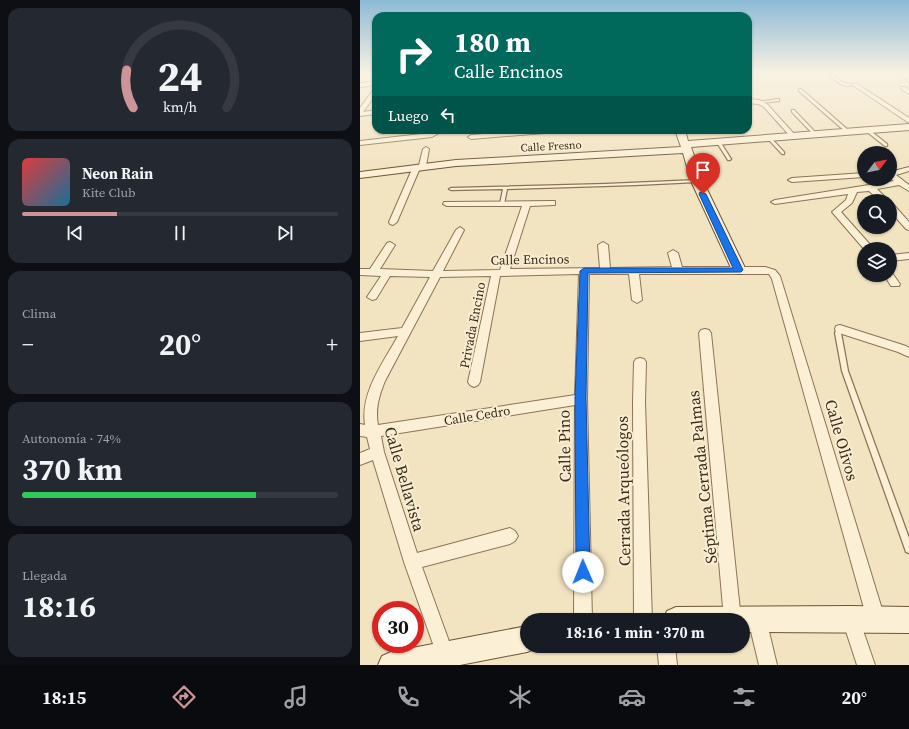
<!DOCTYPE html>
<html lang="es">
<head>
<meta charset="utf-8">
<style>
	body { margin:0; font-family:"Source Serif 4",serif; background:#242831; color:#f1f3f6; height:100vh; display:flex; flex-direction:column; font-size:15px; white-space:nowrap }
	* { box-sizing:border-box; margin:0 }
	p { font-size:13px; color:#9ea1a6 }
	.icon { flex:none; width:22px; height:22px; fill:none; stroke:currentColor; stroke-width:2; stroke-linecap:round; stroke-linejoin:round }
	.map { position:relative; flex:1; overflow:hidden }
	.side { display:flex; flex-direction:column; gap:8px; padding:8px; background:#0d0f14; width:360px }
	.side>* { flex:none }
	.hud { position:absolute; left:12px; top:12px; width:380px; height:122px; border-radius:12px; box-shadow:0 1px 3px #0004; background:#00695c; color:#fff; overflow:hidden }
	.needle { width:26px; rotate:58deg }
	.tools { position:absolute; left:497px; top:146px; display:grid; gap:8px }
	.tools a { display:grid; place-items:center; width:40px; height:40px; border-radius:50%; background:#171b24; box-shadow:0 1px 3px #0004; font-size:20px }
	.speed { position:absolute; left:12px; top:601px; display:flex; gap:8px; font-size:20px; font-weight:700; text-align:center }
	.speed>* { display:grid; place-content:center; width:52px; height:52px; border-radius:50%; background:#171b24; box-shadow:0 1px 3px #0004; line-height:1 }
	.speed .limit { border:6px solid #d22; background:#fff; color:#111 }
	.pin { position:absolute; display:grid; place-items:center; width:34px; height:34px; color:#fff; margin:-41px -17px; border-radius:50% 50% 50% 0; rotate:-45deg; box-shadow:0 0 4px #0007 }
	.pin .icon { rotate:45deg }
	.me { position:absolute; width:44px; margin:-22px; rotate:359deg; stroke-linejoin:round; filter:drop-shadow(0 0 3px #0008) }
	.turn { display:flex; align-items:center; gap:14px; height:84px; padding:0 16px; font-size:18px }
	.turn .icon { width:52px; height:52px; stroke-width:2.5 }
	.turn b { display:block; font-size:28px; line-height:34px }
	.then { display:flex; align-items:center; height:38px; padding:0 16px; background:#0003; gap:8px; font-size:15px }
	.big { font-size:30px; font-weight:700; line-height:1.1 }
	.side .card { flex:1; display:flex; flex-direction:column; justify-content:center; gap:6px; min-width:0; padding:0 14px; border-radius:12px; background:#242831 }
	.side .dial { align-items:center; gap:0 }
	.dial svg { height:104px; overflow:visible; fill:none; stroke:#363941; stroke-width:7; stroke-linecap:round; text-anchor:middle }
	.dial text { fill:#f1f3f6; stroke:none }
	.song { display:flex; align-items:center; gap:12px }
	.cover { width:48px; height:48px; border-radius:6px; background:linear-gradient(135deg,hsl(0 70% 55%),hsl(200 70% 35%)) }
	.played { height:4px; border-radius:2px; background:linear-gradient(90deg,#cd9597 30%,#363941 30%) }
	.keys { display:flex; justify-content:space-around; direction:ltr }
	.heat { display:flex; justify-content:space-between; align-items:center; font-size:22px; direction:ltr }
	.charge { height:6px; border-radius:3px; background:linear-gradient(90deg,#34c759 74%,#363941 0) }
	.trip { position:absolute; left:160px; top:613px; width:230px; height:40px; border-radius:20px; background:#171b24; box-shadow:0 1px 3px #0004; font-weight:700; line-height:40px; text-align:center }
	.tab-bar { display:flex; height:64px; justify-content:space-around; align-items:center; background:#090b0e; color:#9ea1a6 }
	.tab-bar .icon { width:28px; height:28px }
	.tab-bar .selected { color:#cd9597 }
	.tab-bar b { font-size:18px; color:#f1f3f6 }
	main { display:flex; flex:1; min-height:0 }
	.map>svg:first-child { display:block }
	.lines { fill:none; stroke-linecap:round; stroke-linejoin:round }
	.lane-casing { stroke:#8c7357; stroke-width:2.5 }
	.street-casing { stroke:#8c7357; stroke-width:2 }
	.secondary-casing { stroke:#6e543a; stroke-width:2 }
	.lane { fill:#fbf0d5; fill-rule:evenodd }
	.street { fill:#fbf0d5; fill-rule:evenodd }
	.secondary { fill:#fbf0d5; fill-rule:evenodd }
	.route { fill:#1a73e8; stroke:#114b97 }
	.labels { text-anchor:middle; stroke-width:4; stroke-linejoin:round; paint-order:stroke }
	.far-street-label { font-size:11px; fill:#3b2b1c; stroke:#f8edd1 }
	.street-label { font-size:13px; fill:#3b2b1c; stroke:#f8edd1 }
	.near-street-label { font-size:16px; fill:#3b2b1c; stroke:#f8edd1 }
</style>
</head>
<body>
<main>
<section class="side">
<div class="card dial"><svg viewBox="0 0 100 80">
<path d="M14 69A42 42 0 1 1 86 69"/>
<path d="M14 69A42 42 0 0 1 9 40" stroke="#cd9597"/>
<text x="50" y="56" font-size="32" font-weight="700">24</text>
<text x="50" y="72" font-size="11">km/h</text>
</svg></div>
<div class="card">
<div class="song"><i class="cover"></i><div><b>Neon Rain</b><p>Kite Club</p></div></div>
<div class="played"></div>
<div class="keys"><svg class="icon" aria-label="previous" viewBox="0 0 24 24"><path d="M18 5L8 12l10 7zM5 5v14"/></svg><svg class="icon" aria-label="pause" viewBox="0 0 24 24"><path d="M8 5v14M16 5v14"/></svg><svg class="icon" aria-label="next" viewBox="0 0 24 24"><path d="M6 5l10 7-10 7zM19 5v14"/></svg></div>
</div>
<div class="card"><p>Clima</p>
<div class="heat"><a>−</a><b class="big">20°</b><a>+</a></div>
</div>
<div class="card"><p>Autonomía · 74%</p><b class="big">370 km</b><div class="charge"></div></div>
<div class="card"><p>Llegada</p><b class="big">18:16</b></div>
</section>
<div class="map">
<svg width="549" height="665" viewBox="0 0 549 665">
	<rect width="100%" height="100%" fill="#f2e3c1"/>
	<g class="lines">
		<defs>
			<path id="lane" d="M467,74h2l15,9 13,2 -1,1 -14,-1z
				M439,89h2l47,41v2h-2l-47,-41z
				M418,99h1v2l-20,2 -1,-1z
				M432,110h2l22,23v2h-2l-22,-23z
				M506,129h2l19,15v2h-2l-19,-15z
				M408,137h2l14,15v2h-2l-14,-15z
				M357,140h2l12,19 -1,1h-2l-12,-19z
				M337,180h1v2l-62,3 -129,4 -3,15 -2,1 -2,-1 3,-15 -52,1 -2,-1 2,-1 154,-4z
				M480,327l3,2 -2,4 7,38 61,167v15l-3,-1 -1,-3 -63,-178 -7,-38 3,-5z"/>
			<path id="street" d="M539,74h6l4,3v5z
				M388,78l3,1 1,1 -4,2z
				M16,81v4l-16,2v-4z
				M496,83l53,35v5l-55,-37v-2z
				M541,87h4l4,2v5l-8,-5z
				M16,88v6l-13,18 13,-2v4l-16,2v-8l14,-19z
				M388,99l11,1 8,4 28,31v2h-4l-28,-31 -5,-2 -10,-1z
				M73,130h6v3l-7,4 -72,8v-4l70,-8z
				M173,130h27l-3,2 -86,7 -3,-2 3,-2z
				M66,147l3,2 -3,17 -6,2 -23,54 -4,3 -3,-1 -1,-2 24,-55 6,-2 4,-16z
				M549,167v4l-13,4 13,10v6l-10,-6 -22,4 12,12h-9l-11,-10 -12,1 -5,11 -11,9 33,37h-10l-32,-37 14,-12 2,-6 -73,10 -4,-2 4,-2 119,-19 -4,-3v-6z
				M504,173v4l-72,5 -4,-2 4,-2z
				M192,201h3v4l-25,1 -20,63 90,-1 -2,-23 5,-3 5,3 2,23 62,-1 -4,-14 5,-3 5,3 4,14h83l10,3 5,6 105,343 -3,6 -6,3 -6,-3 -3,-6 -95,-340 -3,-5h-130l3,26 -5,3 -5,-3 -3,-26h-40l-2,125 5,221h-18l1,-215 -194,31 3,16 33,101 93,-25 5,3 3,5 -3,5 -5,3 -88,23 32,88 -3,6 -6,3 -6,-3 -35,-99 -31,-102 -13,5v-12l10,-4 -3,-12 -7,-1v-12l5,1c-5,-32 18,-62 33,-89l-38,5v-8l42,-5 28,-51 -40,-1 -14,23 -4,1 -5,-3 14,-21 -21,-1v-6h10l17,-26 3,-1 5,3 -15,24 53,2 23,-41 4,-3 4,3 -21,41 57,-1 22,-64h-75l-4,-2 1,-2zM219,274l-4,121 -197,30c-3,-16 1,-29 7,-44l55,-104 51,-1 -23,106 2,3 4,2 4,-2 2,-3 20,-106z
				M530,204h3l16,18v8l-3,-1 -16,-18z
				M549,253v6l-19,2v-6z
				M530,272l2,1 8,11 -1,2h-8l-7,-11h6z
				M480,325l66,21 3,2v9l-11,-5 -62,-20 -1,-3 1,-3z
				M345,329l4,1 2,3 30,287 -17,-1 -25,-286 2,-3z
				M280,358l4,1 2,3 -1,40 7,218h-18l-1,-218 1,-40 2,-3z
				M397,610l6,3 3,6 11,46h-18l-11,-46 3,-6z
				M491,610l6,3 18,52h-18l-15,-46 3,-6z
				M297,646h18l2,19h-18z"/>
			<path id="secondary" d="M549,124v6l-218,17 12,34 43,89 -2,3 -5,1 -5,-1 -2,-3 -41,-89 -8,-28 -227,13 -96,12v-6l96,-12 225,-13 -6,-17h10l3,11z
				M491,606l58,1v26l-166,-1v-12h-80l4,-9 9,-4z
				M167,626v20h10l-1,2 -9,4 -67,13h-82l4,-9 9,-4z"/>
		</defs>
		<use href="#lane" class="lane-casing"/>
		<use href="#street" class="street-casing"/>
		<use href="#secondary" class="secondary-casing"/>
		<use href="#lane" class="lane"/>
		<use href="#street" class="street"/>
		<use href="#secondary" class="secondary"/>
	</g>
	<linearGradient id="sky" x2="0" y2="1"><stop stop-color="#8dbad6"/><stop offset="0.44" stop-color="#f9f2e3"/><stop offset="1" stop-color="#f9f2e3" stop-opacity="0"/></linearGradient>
	<rect width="549" height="167" fill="url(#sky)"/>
	<path class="route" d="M340,192l6,2 37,76 -2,2 -153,1 -2,125 4,174 -2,5 -5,2 -5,-2 -2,-5 -1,-174 5,-127 4,-3h149l-34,-74z"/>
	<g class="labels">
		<g class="far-street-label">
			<text transform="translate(191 146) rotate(-3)" y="4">Calle Fresno</text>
		</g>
		<g class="street-label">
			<text transform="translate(170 259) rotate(-1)" y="5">Calle Encinos</text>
			<text transform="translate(112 325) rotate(-79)" y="5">Privada Encino</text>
			<text transform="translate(117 415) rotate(-9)" y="5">Calle Cedro</text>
		</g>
		<g class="near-street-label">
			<text transform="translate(482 440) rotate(74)" y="6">Calle Olivos</text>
			<text transform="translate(204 446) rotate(-91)" y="6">Calle Pino</text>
			<text transform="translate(342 477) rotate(-96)" y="6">Séptima Cerrada Palmas</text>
			<text transform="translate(45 479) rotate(74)" y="6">Calle Bellavista</text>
			<text transform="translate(263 491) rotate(-91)" y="6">Cerrada Arqueólogos</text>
		</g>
	</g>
</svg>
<div class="tools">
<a><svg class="needle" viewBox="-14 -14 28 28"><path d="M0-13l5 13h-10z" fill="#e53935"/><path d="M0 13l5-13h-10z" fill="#9ea1a6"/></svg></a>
<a><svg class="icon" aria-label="search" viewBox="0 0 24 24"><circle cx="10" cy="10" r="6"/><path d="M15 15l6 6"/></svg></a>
<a><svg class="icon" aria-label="layers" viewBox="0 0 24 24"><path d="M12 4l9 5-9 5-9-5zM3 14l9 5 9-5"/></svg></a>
</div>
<div class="speed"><div class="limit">30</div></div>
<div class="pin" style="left:343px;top:194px;background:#d93025"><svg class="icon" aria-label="arrive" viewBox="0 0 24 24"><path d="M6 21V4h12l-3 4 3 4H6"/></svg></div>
<svg class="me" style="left:223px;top:572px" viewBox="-20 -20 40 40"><circle r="19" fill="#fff"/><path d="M0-13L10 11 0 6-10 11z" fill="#1a73e8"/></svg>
<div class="trip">18:16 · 1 min · 370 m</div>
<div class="hud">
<div class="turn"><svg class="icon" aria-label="right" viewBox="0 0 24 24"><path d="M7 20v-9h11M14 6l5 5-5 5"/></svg><div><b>180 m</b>Calle Encinos</div></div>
<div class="then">Luego<svg class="icon" aria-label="left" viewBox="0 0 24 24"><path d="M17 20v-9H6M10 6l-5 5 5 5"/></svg></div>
</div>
</div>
</main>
<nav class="tab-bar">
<b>18:15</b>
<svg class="icon selected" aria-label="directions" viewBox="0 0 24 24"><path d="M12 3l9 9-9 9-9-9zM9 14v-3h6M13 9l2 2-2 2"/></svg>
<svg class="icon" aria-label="music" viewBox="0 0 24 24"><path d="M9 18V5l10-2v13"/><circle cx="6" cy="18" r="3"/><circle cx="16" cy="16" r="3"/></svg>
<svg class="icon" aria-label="phone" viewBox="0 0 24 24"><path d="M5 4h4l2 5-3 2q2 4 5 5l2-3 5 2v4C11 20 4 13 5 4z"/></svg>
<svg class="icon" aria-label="climate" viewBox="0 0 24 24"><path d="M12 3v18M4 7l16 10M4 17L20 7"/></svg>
<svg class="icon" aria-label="car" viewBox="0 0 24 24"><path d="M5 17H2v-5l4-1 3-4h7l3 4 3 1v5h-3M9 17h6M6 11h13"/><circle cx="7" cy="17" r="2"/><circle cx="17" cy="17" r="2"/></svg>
<svg class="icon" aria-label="filters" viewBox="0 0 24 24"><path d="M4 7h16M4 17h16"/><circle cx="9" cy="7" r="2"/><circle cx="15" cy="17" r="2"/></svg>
<b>20°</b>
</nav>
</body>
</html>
